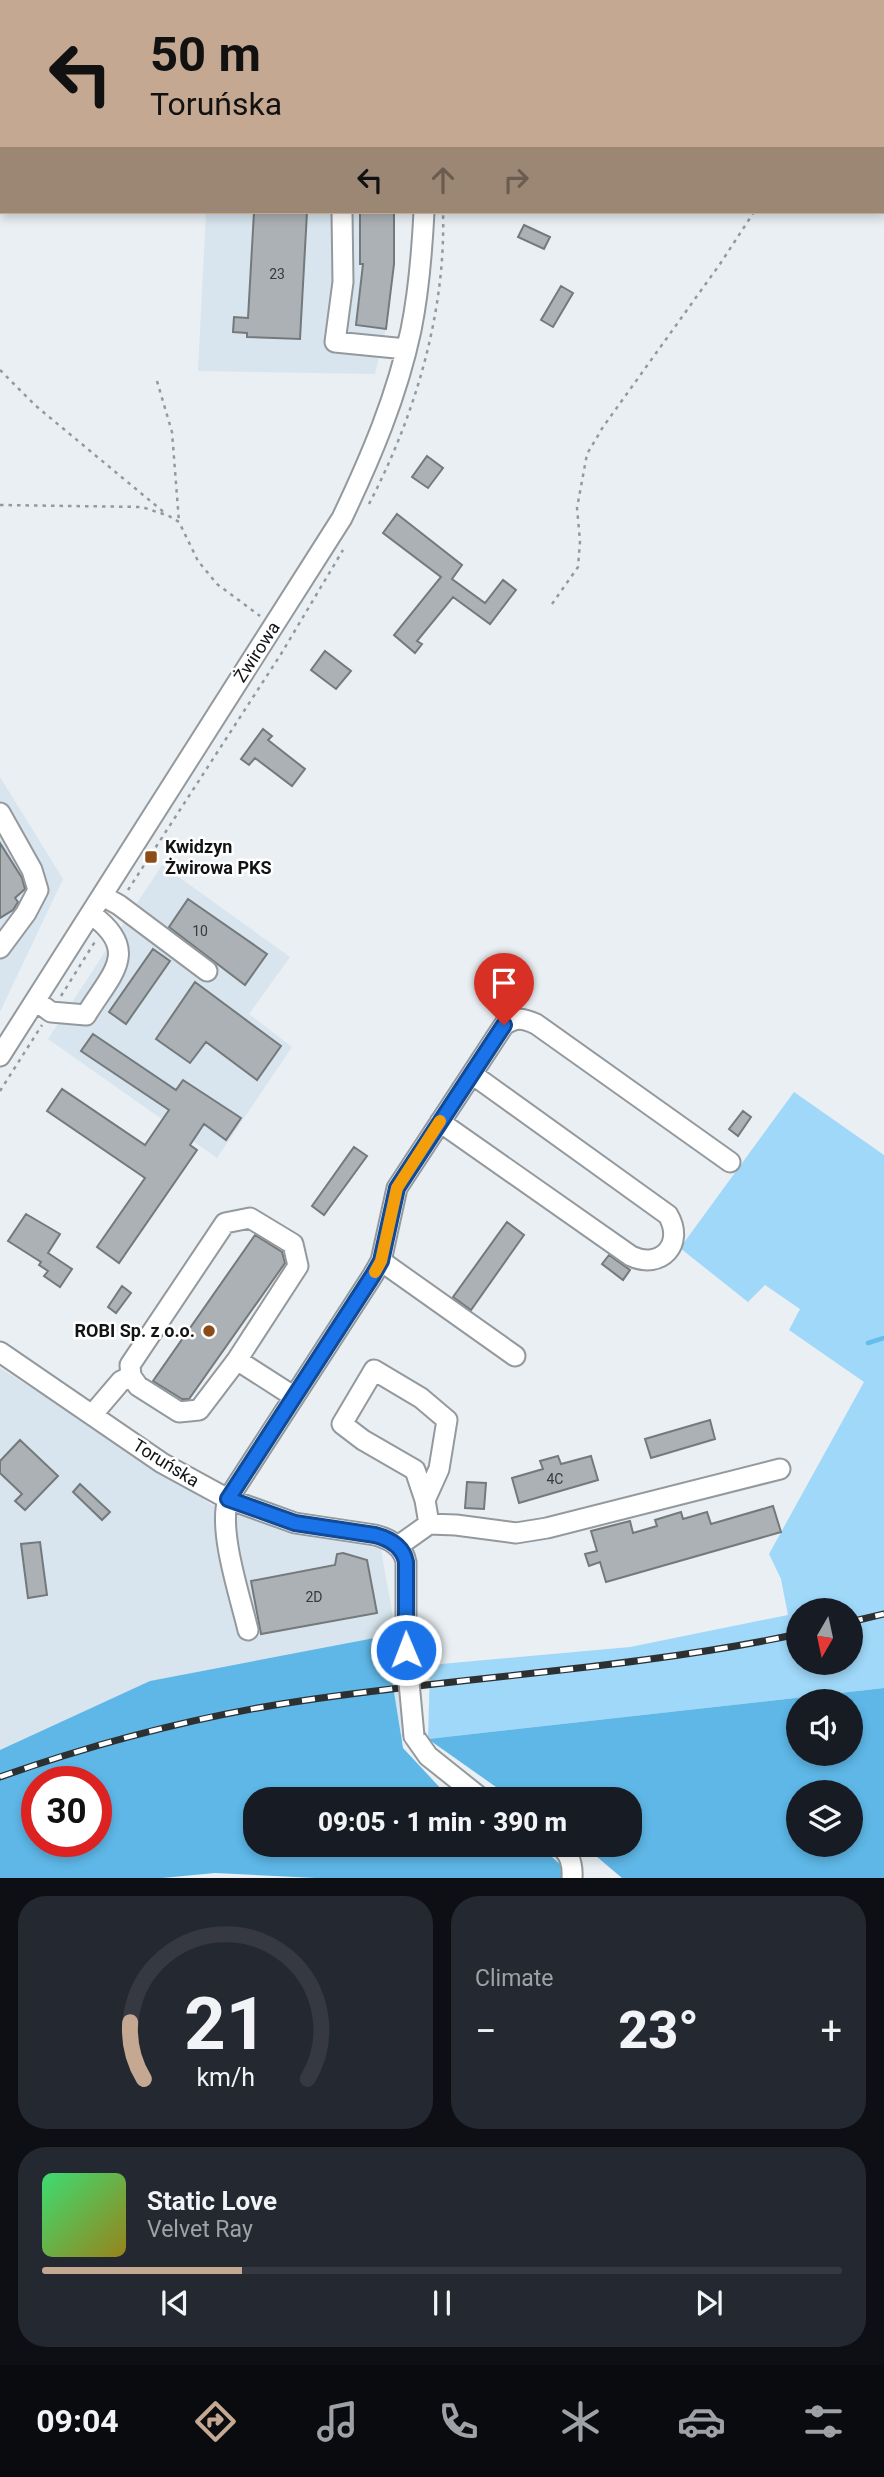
<!DOCTYPE html>
<html lang="en">
<head>
<meta charset="utf-8">
<style>
	body { margin:0; font-family:Roboto,sans-serif; background:#242831; color:#f1f3f6; height:100vh; display:flex; flex-direction:column; font-size:26px; white-space:nowrap }
	* { box-sizing:border-box; margin:0 }
	p { font-size:23px; color:#9ea1a6 }
	.icon { flex:none; width:38px; height:38px; fill:none; stroke:currentColor; stroke-width:2; stroke-linecap:round; stroke-linejoin:round }
	.map { position:relative; height:1878px; overflow:hidden }
	.sheet { display:flex; flex-direction:column; gap:18px; padding:18px; background:#0d0f14; flex:1 }
	.sheet>* { flex:none }
	.top-card { position:absolute; left:0px; top:0px; width:886px; height:214px; box-shadow:0 4px 10px #0003; background:#c4a892; color:#111; overflow:hidden }
	.needle { width:46px; rotate:189deg }
	.controls { position:absolute; left:786px; top:1598px; display:grid; gap:14px }
	.controls a { display:grid; place-items:center; width:77px; height:77px; border-radius:50%; background:#171b24; box-shadow:0 4px 10px #0003; font-size:35px }
	.speed { position:absolute; left:21px; top:1766px; display:flex; gap:14px; font-size:35px; font-weight:700; text-align:center }
	.speed>* { display:grid; place-content:center; width:91px; height:91px; border-radius:50%; background:#171b24; box-shadow:0 4px 10px #0003; line-height:1 }
	.speed .limit { border:10px solid #d22; background:#fff; color:#111 }
	.pin { position:absolute; display:grid; place-items:center; width:60px; height:60px; color:#fff; margin:-72px -30px; border-radius:50% 50% 50% 0; rotate:-45deg; box-shadow:0 0 7px #0007 }
	.pin .icon { rotate:45deg }
	.me { position:absolute; width:77px; margin:-38px; rotate:359deg; stroke-linejoin:round; filter:drop-shadow(0 0 5px #0008) }
	.turn { display:flex; align-items:center; gap:24px; height:147px; padding:0 35px; font-size:32px }
	.turn .icon { width:91px; height:91px; stroke-width:2.5 }
	.turn b { display:block; font-size:49px; line-height:60px }
	.lanes { display:flex; align-items:center; height:66px; padding:0 35px; background:#0003; justify-content:center; gap:35px; direction:ltr }
	.lanes .off { opacity:.35 }
	.big { font-size:52px; font-weight:800; line-height:1.1 }
	.sheet .tile { flex:1; display:flex; flex-direction:column; justify-content:center; gap:10px; min-width:0; padding:0 24px; border-radius:28px; background:#242831 }
	.sheet .dial { align-items:center; gap:0 }
	.dial svg { height:182px; overflow:visible; fill:none; stroke:#363941; stroke-width:7; stroke-linecap:round; text-anchor:middle }
	.dial text { fill:#f1f3f6; stroke:none }
	.song { display:flex; align-items:center; gap:21px }
	.cover { width:84px; height:84px; border-radius:10px; background:linear-gradient(135deg,hsl(140 70% 55%),hsl(50 70% 35%)) }
	.played { height:7px; border-radius:4px; background:linear-gradient(90deg,#c4a892 25%,#363941 25%) }
	.keys { display:flex; justify-content:space-around; direction:ltr }
	.heat { display:flex; justify-content:space-between; align-items:center; font-size:38px; direction:ltr }
	.sheet .tiles { flex:1; display:grid; gap:18px; grid-template-columns:1fr 1fr }
	.tile:last-child { grid-column:span 2 }
	.trip { position:absolute; left:243px; top:1787px; width:399px; height:70px; border-radius:28px; background:#171b24; box-shadow:0 4px 10px #0003; font-weight:800; line-height:70px; text-align:center }
	.menu { display:flex; height:112px; justify-content:space-around; align-items:center; background:#090b0e; color:#9ea1a6 }
	.menu .icon { width:49px; height:49px }
	.menu .current { color:#c4a892 }
	.menu b { font-size:32px; color:#f1f3f6 }
	.map>svg:first-child { display:block }
	.built { fill:#d8e5ee }
	.green { fill:#9fd8f9; fill-rule:evenodd }
	.forest { fill:#5eb7e7; fill-rule:evenodd }
	.lines { fill:none; stroke-linecap:round; stroke-linejoin:round }
	.stream { stroke:#65bdee; stroke-width:4.5 }
	.building { fill:#acb1b5; stroke:#74797c; stroke-width:2 }
	.minor-casing { stroke:#93999c; stroke-width:23 }
	.path { stroke:#94999c; stroke-width:2.5; stroke-dasharray:3.5 5; stroke-linecap:butt }
	.minor { stroke:#fff; stroke-width:19 }
	.rail-casing { stroke:#2d3031; stroke-width:7 }
	.rail { stroke:#fff; stroke-width:4.5; stroke-dasharray:13; stroke-linecap:butt }
	.minor-bridge-casing { stroke:#93999c; stroke-width:23; stroke-linecap:butt }
	.minor-bridge { stroke:#fff; stroke-width:19 }
	.route-casing { stroke:#114b97; stroke-width:18 }
	.route { stroke:#1a73e8; stroke-width:12 }
	.slow { stroke:#f59e0b; stroke-width:12 }
	.poi-dot { fill:#8d4c17; stroke:#fff; stroke-width:2.5 }
	.labels { text-anchor:middle; stroke-width:5; stroke-linejoin:round; paint-order:stroke }
	.number-label { font-size:14px; fill:#383a3c }
	.street-label { font-size:18px; fill:#111314; stroke:#fff }
	.poi-label { font-size:18px; font-weight:bold; fill:#111314; stroke:#fff; text-anchor:start }
</style>
</head>
<body>
<div class="map">
<svg width="884" height="1879" viewBox="0 0 884 1879">
	<rect width="100%" height="100%" fill="#e9eff3"/>
	<path class="built" d="M206,212h188v52l-8,65 -11,45 -177,-3z
		M0,777l63,102 -63,133z
		M162,865l128,92 -41,57 43,33 -75,111 -169,-119z
		M0,1368l170,107 42,30 12,5 156,34 14,79 10,118 -308,41h-59v59l-37,37z"/>
	<path class="green" d="M794,1092l90,63v533l-456,51 2,-74 200,-18 158,-32 -7,-36 -12,-25 95,-172 -75,-52 11,-21 -35,-24 -17,17 -68,-54zM798,1610h52v52h-52z"/>
	<path class="forest" d="M385,1636l18,112 41,44 12,7h-200v45l276,1 20,12 11,10v11l-227,1 -121,-6 -63,6 -152,-1v-128l150,-69zM37,1782h59v59h-59z
		M884,1688v190h-262l-39,-33 47,-1v-45h-117l-85,-60zM798,1701h52v53h-52zM798,1792h52v52h-52z"/>
	<g class="lines">
		<path class="stream" d="M868,1343l16,-5"/>
	</g>
	<path class="building" d="M254,212h53l-7,127 -53,-2v-4l-14,-1 1,-15 14,1z
		M360,212h34v52l-8,65 -30,-4 7,-61h-3z
		M524,225l26,12 -6,12 -26,-12z
		M561,286l12,7 -20,34 -12,-7z
		M427,456l16,12 -15,20 -16,-11z
		M397,514l65,51 -10,14 33,24 18,-23 13,10 -26,34 -37,-27 -36,44 5,3 -7,9 -21,-18 47,-58 -58,-44z
		M325,651l26,20 -15,18 -25,-19z
		M263,729l9,7 -4,4 37,29 -13,17 -37,-28 -6,7 -8,-6z
		M0,843l22,35 3,11 -10,9 3,4 -5,8 -13,8z
		M188,899l79,55 -22,31 -76,-58z
		M153,949l17,12 -44,63 -17,-12z
		M195,982l86,64 -24,34 -51,-38 -16,21 -34,-24z
		M93,1034l83,56 7,-10 58,38 -15,22 -22,-16 -14,21 7,5 -78,113 -22,-16 48,-69 -98,-67 15,-22 83,56 24,-35 -88,-59z
		M743,1111l8,6 -13,19 -9,-7z
		M354,1147l13,9 -43,59 -12,-9z
		M26,1214l34,20 -12,19 24,16 -12,18 -16,-11 4,-5 -9,-6 2,-3 -33,-21z
		M507,1222l17,13 -53,75 -18,-13z
		M255,1235l27,17 3,11 -96,136h-7l-29,-18z
		M609,1255l21,15 -7,10 -21,-16z
		M122,1286l9,7 -15,20 -8,-6z
		M710,1420l5,19 -64,19 -6,-19z
		M20,1440l38,36 -33,34 -10,-9 7,-7 -22,-21v-12z
		M558,1456l3,8 30,-8 7,24 -79,23 -7,-25 31,-9 -3,-8z
		M467,1482l19,1 -2,26 -19,-1z
		M80,1484l30,28 -8,8 -29,-28z
		M773,1506l8,26 -175,50 -6,-20 -11,4 -4,-12 12,-3 -6,-20 39,-10 3,12 24,-7 -2,-6 26,-8 2,7 24,-7 4,12z
		M40,1542l7,53 -19,3 -7,-54z
		M343,1553l24,7 10,53 -116,21 -10,-53 84,-16 2,-11z"/>
	<g class="lines">
		<defs>
			<path id="minor" d="M311,0v2
				M394,0v2
				M720,0l4,2
				M551,2l7,-2
				M342,212l1,70 -8,60 71,7
				M0,813l32,57 6,20 -12,23 -26,35
				M103,896l16,9 88,66
				M36,1001l15,11 35,3c25,-41 56,-64 5,-101
				M0,1056l342,-538c29,-61 55,-122 69,-188 8,-39 11,-79 13,-118
				M440,1122l191,134c30,14 54,-12 37,-41l-196,-141
				M381,1261l134,95
				M0,1352l162,111 66,36 67,24 80,12c15,4 28,11 31,27v88
				M237,1360l61,-94 -5,-22 -43,-26 -25,5 -95,142 1,11 7,10 41,26 20,-2 38,-50 56,36
				M92,1415l29,-34 10,-5
				M425,1500l14,-31 8,-49 -26,-22 -47,-28 -32,54 21,16 52,30 10,30 4,24
				M398,1546l31,-22 27,1 60,8 31,-5 233,-59
				M248,1630c-8,-34 -30,-99 -20,-131l145,-224 8,-14 16,-73 107,-163c12,-8 19,-7 32,-1l194,138
				M414,1736l14,20 54,43
				M557,1844c13,8 16,20 15,35"/>
		</defs>
		<use href="#minor" class="minor-casing"/>
		<path class="path" d="M414,0v2
			M0,370l36,36 130,108
			M157,381l15,51 7,90
			M369,504c46,-88 77,-192 74,-292
			M0,505l142,2 27,9 10,6 19,39 19,23 43,32
			M552,604l26,-37 2,-26 -3,-33 10,-54 16,-27 117,-163 34,-52
			M128,890l153,-236 62,-104
			M61,996l35,-56
			M0,1091l42,-66"/>
		<use href="#minor" class="minor"/>
		<defs>
			<path id="rail" d="M850,1622l34,-8
				M0,1777c102,-36 206,-63 314,-78 161,-23 324,-31 484,-65"/>
		</defs>
		<use href="#rail" class="rail-casing"/>
		<use href="#rail" class="rail"/>
		<defs>
			<path id="minor-bridge" d="M406,1650l8,86"/>
		</defs>
		<use href="#minor-bridge" class="minor-bridge-casing"/>
		<use href="#minor-bridge" class="minor-bridge"/>
	</g>
	<g class="lines">
		<defs>
			<path id="route" d="M406,1650v-88c-3,-16 -16,-23 -31,-27l-80,-12 -67,-24 145,-224 8,-14 16,-73 107,-163"/>
		</defs>
		<use href="#route" class="route-casing"/>
		<use href="#route" class="route"/>
		<path class="slow" d="M375,1272l6,-11 16,-73 43,-67"/>
	</g>
	<g class="poi-dot">
		<rect x="144" y="850" width="14" height="14" rx="3.5"/>
		<circle cx="209" cy="1331" r="7"/>
	</g>
	<g class="labels">
		<g class="number-label">
			<text x="277" y="279">23</text>
			<text x="200" y="936">10</text>
			<text x="555" y="1484">4C</text>
			<text x="314" y="1602">2D</text>
		</g>
		<g class="street-label">
			<text transform="translate(257 652) rotate(-57)" y="6">Żwirowa</text>
			<text transform="translate(166 1463) rotate(32)" y="6">Toruńska</text>
		</g>
		<g class="poi-label">
			<text x="165" y="853">Kwidzyn<tspan x="165" dy="21">Żwirowa PKS</tspan></text>
			<text x="195" y="1337" text-anchor="end">ROBI Sp. z o.o.</text>
		</g>
	</g>
</svg>
<div class="controls">
<a><svg class="needle" viewBox="-14 -14 28 28"><path d="M0-13l5 13h-10z" fill="#e53935"/><path d="M0 13l5-13h-10z" fill="#9ea1a6"/></svg></a>
<a><svg class="icon" aria-label="sound" viewBox="0 0 24 24"><path d="M4 9h4l5-4v14l-5-4H4zM17 9q2 3 0 6"/></svg></a>
<a><svg class="icon" aria-label="layers" viewBox="0 0 24 24"><path d="M12 4l9 5-9 5-9-5zM3 14l9 5 9-5"/></svg></a>
</div>
<div class="speed"><div class="limit">30</div></div>
<div class="pin" style="left:504px;top:1025px;background:#d93025"><svg class="icon" aria-label="arrive" viewBox="0 0 24 24"><path d="M6 21V4h12l-3 4 3 4H6"/></svg></div>
<svg class="me" style="left:406px;top:1650px" viewBox="-20 -20 40 40"><circle r="17" fill="#1a73e8" stroke="#fff" stroke-width="3"/><path d="M0-11L8 9 0 5-8 9z" fill="#fff"/></svg>
<div class="trip">09:05 · 1 min · 390 m</div>
<div class="top-card">
<div class="turn"><svg class="icon" aria-label="left" viewBox="0 0 24 24"><path d="M17 20v-9H6M10 6l-5 5 5 5"/></svg><div><b>50 m</b>Toruńska</div></div>
<div class="lanes"><svg class="icon" aria-label="left" viewBox="0 0 24 24"><path d="M17 20v-9H6M10 6l-5 5 5 5"/></svg><svg class="icon off" aria-label="ahead" viewBox="0 0 24 24"><path d="M12 20V5M6 11l6-6 6 6"/></svg><svg class="icon off" aria-label="right" viewBox="0 0 24 24"><path d="M7 20v-9h11M14 6l5 5-5 5"/></svg></div>
</div>
</div>
<section class="sheet">
<div class="tiles">
<div class="tile dial"><svg viewBox="0 0 100 80">
<path d="M14 69A42 42 0 1 1 86 69"/>
<path d="M14 69A42 42 0 0 1 8 44" stroke="#c4a892"/>
<text x="50" y="56" font-size="32" font-weight="700">21</text>
<text x="50" y="72" font-size="11">km/h</text>
</svg></div>
<div class="tile"><p>Climate</p>
<div class="heat"><a>−</a><b class="big">23°</b><a>+</a></div>
</div>
<div class="tile">
<div class="song"><i class="cover"></i><div><b>Static Love</b><p>Velvet Ray</p></div></div>
<div class="played"></div>
<div class="keys"><svg class="icon" aria-label="previous" viewBox="0 0 24 24"><path d="M18 5L8 12l10 7zM5 5v14"/></svg><svg class="icon" aria-label="pause" viewBox="0 0 24 24"><path d="M8 5v14M16 5v14"/></svg><svg class="icon" aria-label="next" viewBox="0 0 24 24"><path d="M6 5l10 7-10 7zM19 5v14"/></svg></div>
</div>
</div>
</section>
<nav class="menu">
<b>09:04</b>
<svg class="icon current" aria-label="directions" viewBox="0 0 24 24"><path d="M12 3l9 9-9 9-9-9zM9 14v-3h6M13 9l2 2-2 2"/></svg>
<svg class="icon" aria-label="music" viewBox="0 0 24 24"><path d="M9 18V5l10-2v13"/><circle cx="6" cy="18" r="3"/><circle cx="16" cy="16" r="3"/></svg>
<svg class="icon" aria-label="phone" viewBox="0 0 24 24"><path d="M5 4h4l2 5-3 2q2 4 5 5l2-3 5 2v4C11 20 4 13 5 4z"/></svg>
<svg class="icon" aria-label="climate" viewBox="0 0 24 24"><path d="M12 3v18M4 7l16 10M4 17L20 7"/></svg>
<svg class="icon" aria-label="car" viewBox="0 0 24 24"><path d="M5 17H2v-5l4-1 3-4h7l3 4 3 1v5h-3M9 17h6M6 11h13"/><circle cx="7" cy="17" r="2"/><circle cx="17" cy="17" r="2"/></svg>
<svg class="icon" aria-label="filters" viewBox="0 0 24 24"><path d="M4 7h16M4 17h16"/><circle cx="9" cy="7" r="2"/><circle cx="15" cy="17" r="2"/></svg>
</nav>
</body>
</html>
